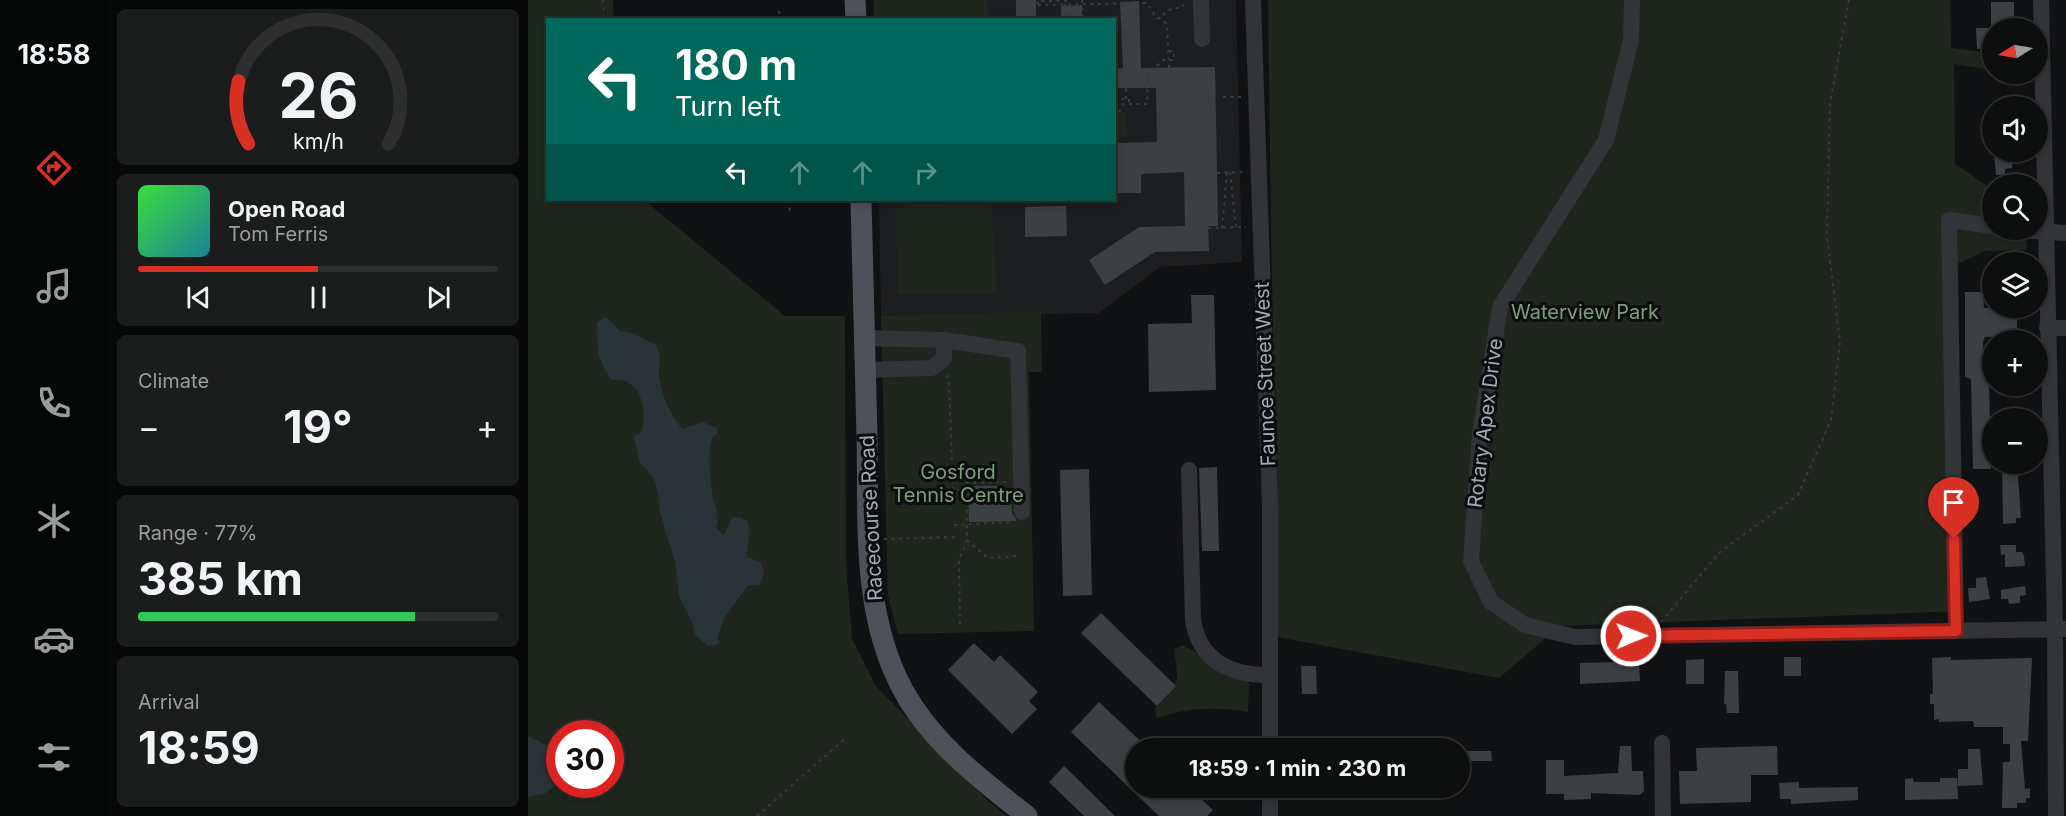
<!DOCTYPE html>
<html lang="en">
<head>
<meta charset="utf-8">
<style>
	body { margin:0; font-family:Inter,sans-serif; background:#1b1c1c; color:#f1f3f6; height:100vh; display:flex; flex-direction:column; font-size:22px; white-space:nowrap }
	* { box-sizing:border-box; margin:0 }
	p { font-size:20px; color:#9a9c9e }
	.icon { flex:none; width:33px; height:33px; fill:none; stroke:currentColor; stroke-width:2; stroke-linecap:round; stroke-linejoin:round }
	.map { position:relative; flex:1; overflow:hidden }
	.sheet { display:flex; flex-direction:column; gap:9px; padding:9px; background:#070808; width:420px }
	.sheet>* { flex:none }
	.banner { position:absolute; left:18px; top:18px; width:570px; height:183px; border-radius:0px; box-shadow:0 3px 9px #0003,0 0 0 2px #2d2e2e; background:#00695c; color:#fff; overflow:hidden }
	.needle { width:39px; rotate:259deg }
	.buttons { position:absolute; left:1454px; top:18px; display:grid; gap:12px }
	.buttons a { display:grid; place-items:center; width:66px; height:66px; border-radius:50%; background:#0d0e0e; box-shadow:0 3px 9px #0003,0 0 0 2px #2d2e2e; font-size:30px }
	.speed { position:absolute; left:18px; top:720px; display:flex; gap:12px; font-size:30px; font-weight:700; text-align:center }
	.speed>* { display:grid; place-content:center; width:78px; height:78px; border-radius:50%; background:#0d0e0e; box-shadow:0 3px 9px #0003,0 0 0 2px #2d2e2e; line-height:1 }
	.speed .limit { border:9px solid #d22; background:#fff; color:#111 }
	.pin { position:absolute; display:grid; place-items:center; width:51px; height:51px; color:#fff; margin:-62px -26px; border-radius:50% 50% 50% 0; rotate:-45deg; box-shadow:0 0 6px #0007 }
	.pin .icon { rotate:45deg }
	.me { position:absolute; width:66px; margin:-33px; rotate:89deg; stroke-linejoin:round; filter:drop-shadow(0 0 4px #0008) }
	.turn { display:flex; align-items:center; gap:21px; height:126px; padding:0 30px; font-size:27px }
	.turn .icon { width:78px; height:78px; stroke-width:2.5 }
	.turn b { display:block; font-size:42px; line-height:51px }
	.lanes { display:flex; align-items:center; height:57px; padding:0 30px; background:#0003; justify-content:center; gap:30px; direction:ltr }
	.lanes .off { opacity:.35 }
	.big { font-size:45px; font-weight:700; line-height:1.1 }
	.sheet .card { flex:1; display:flex; flex-direction:column; justify-content:center; gap:9px; min-width:0; padding:0 21px; border-radius:9px; background:#1b1c1c }
	.sheet .dial { align-items:center; gap:0 }
	.dial svg { height:156px; overflow:visible; fill:none; stroke:#2d2e2e; stroke-width:7; stroke-linecap:round; text-anchor:middle }
	.dial text { fill:#f1f3f6; stroke:none }
	.song { display:flex; align-items:center; gap:18px }
	.cover { width:72px; height:72px; border-radius:9px; background:linear-gradient(135deg,hsl(120 70% 55%),hsl(190 70% 35%)) }
	.played { height:6px; border-radius:3px; background:linear-gradient(90deg,#d93025 50%,#2d2e2e 50%) }
	.keys { display:flex; justify-content:space-around; direction:ltr }
	.heat { display:flex; justify-content:space-between; align-items:center; font-size:33px; direction:ltr }
	.charge { height:9px; border-radius:4px; background:linear-gradient(90deg,#34c759 77%,#2d2e2e 0) }
	.trip { position:absolute; left:597px; top:738px; width:345px; height:60px; border-radius:30px; background:#0d0e0e; box-shadow:0 3px 9px #0003,0 0 0 2px #2d2e2e; font-weight:700; line-height:60px; text-align:center }
	main { display:flex; flex:1; min-height:0 }
	.tabs { display:flex; flex-direction:column; width:108px; justify-content:space-around; align-items:center; background:#050606; color:#9a9c9e }
	.tabs .icon { width:42px; height:42px }
	.tabs .current { color:#d93025 }
	.tabs b { font-size:27px; color:#f1f3f6 }
	.map>svg:first-child { display:block }
	.built { fill:#1d1e20 }
	.green { fill:#1e261e; fill-rule:evenodd }
	.water { fill:#293439 }
	.building { fill:#3d4043 }
	.lines { fill:none; stroke-linecap:round; stroke-linejoin:round }
	.path { stroke:#383b3f; stroke-width:2; stroke-dasharray:3 4.5; stroke-linecap:butt }
	.minor { stroke:#323438; stroke-width:16 }
	.major { stroke:#4e5157; stroke-width:21 }
	.route-casing { stroke:#8d1f18; stroke-width:15 }
	.route { stroke:#d93025; stroke-width:10 }
	.labels { text-anchor:middle; stroke-width:6; stroke-linejoin:round; paint-order:stroke }
	.park-label { font-size:20px; fill:#7ba078; stroke:#0c0d0e }
	.street-label { font-size:20px; fill:#a2aab4; stroke:#0c0d0e }
</style>
</head>
<body>
<main>
<nav class="tabs">
<b>18:58</b>
<svg class="icon current" aria-label="directions" viewBox="0 0 24 24"><path d="M12 3l9 9-9 9-9-9zM9 14v-3h6M13 9l2 2-2 2"/></svg>
<svg class="icon" aria-label="music" viewBox="0 0 24 24"><path d="M9 18V5l10-2v13"/><circle cx="6" cy="18" r="3"/><circle cx="16" cy="16" r="3"/></svg>
<svg class="icon" aria-label="phone" viewBox="0 0 24 24"><path d="M5 4h4l2 5-3 2q2 4 5 5l2-3 5 2v4C11 20 4 13 5 4z"/></svg>
<svg class="icon" aria-label="climate" viewBox="0 0 24 24"><path d="M12 3v18M4 7l16 10M4 17L20 7"/></svg>
<svg class="icon" aria-label="car" viewBox="0 0 24 24"><path d="M5 17H2v-5l4-1 3-4h7l3 4 3 1v5h-3M9 17h6M6 11h13"/><circle cx="7" cy="17" r="2"/><circle cx="17" cy="17" r="2"/></svg>
<svg class="icon" aria-label="filters" viewBox="0 0 24 24"><path d="M4 7h16M4 17h16"/><circle cx="9" cy="7" r="2"/><circle cx="15" cy="17" r="2"/></svg>
</nav>
<section class="sheet">
<div class="card dial"><svg viewBox="0 0 100 80">
<path d="M14 69A42 42 0 1 1 86 69"/>
<path d="M14 69A42 42 0 0 1 9 37" stroke="#d93025"/>
<text x="50" y="56" font-size="32" font-weight="700">26</text>
<text x="50" y="72" font-size="11">km/h</text>
</svg></div>
<div class="card">
<div class="song"><i class="cover"></i><div><b>Open Road</b><p>Tom Ferris</p></div></div>
<div class="played"></div>
<div class="keys"><svg class="icon" aria-label="previous" viewBox="0 0 24 24"><path d="M18 5L8 12l10 7zM5 5v14"/></svg><svg class="icon" aria-label="pause" viewBox="0 0 24 24"><path d="M8 5v14M16 5v14"/></svg><svg class="icon" aria-label="next" viewBox="0 0 24 24"><path d="M6 5l10 7-10 7zM19 5v14"/></svg></div>
</div>
<div class="card"><p>Climate</p>
<div class="heat"><a>−</a><b class="big">19°</b><a>+</a></div>
</div>
<div class="card"><p>Range · 77%</p><b class="big">385 km</b><div class="charge"></div></div>
<div class="card"><p>Arrival</p><b class="big">18:59</b></div>
</section>
<div class="map">
<svg width="1538" height="816" viewBox="0 0 1538 816">
	<rect width="100%" height="100%" fill="#111213"/>
	<path class="built" d="M346,0h362l6,262 -82,5 -61,46 -218,3 -2,-116h235v-180l-240,-1z"/>
	<path class="green" d="M0,0h85l1,19 -66,1v180h96l141,116h60l1,247 6,76 23,46 112,115 20,16h-479zM32,734h50v50h-50z
		M346,0h113l1,19h-114z
		M740,0h682l1,48 41,5v17l-38,-6 1,100 37,25v41h34l1,20 -42,1 -28,13 6,347 -403,15 -61,52 -222,-41z
		M586,113h12l1,24 -12,1z
		M463,203l6,91h-99l-3,-86h9l2,-4z
		M513,311l1,61h-13l5,259 -136,3 -10,-38 -7,-280z
		M655,645l66,38 -1,29c-33,-5 -59,-5 -91,6l-2,-9c25,-27 24,-24 19,-60z"/>
	<path class="water" d="M78,317l14,14 12,2 24,12c7,12 2,20 3,33 4,20 10,35 23,51l21,-7 14,6v7l-4,1c-6,13 -3,47 0,61 3,13 7,18 3,31l8,7 8,-17 8,-1 7,4 3,10 -4,26 15,5 3,12 -5,11h-11l-24,33 -7,20 3,4 -4,3 -8,1 -13,-11 -2,-11 -14,-28 -4,-34 -16,-53 -1,-17 -4,-13 -15,-18 -5,-25 7,-3c5,-15 4,-44 -16,-52 -4,-2 -10,0 -15,-2l-12,-24 -1,-33z
		M0,736c28,13 32,16 31,47l-15,11 -16,3z"/>
	<path class="building" d="M488,0h20v20h-20z
		M611,1l2,67 74,-1 3,159h-10l1,25 -54,1 -50,33 -16,-25 50,-33 46,-1 -1,-54 -43,2v19h-27v-50l43,-1 -1,-54h-42v-19l9,-1 -3,-66z
		M1463,2h23v23l-23,1z
		M554,5v15h-21v-14z
		M1448,28h16v20l-15,1z
		M1486,153l-2,15 -7,1v6h-9l-2,-21z
		M538,206l1,30 -42,1v-30z
		M1437,292h18l1,16h33v28l-32,1 -2,5 1,23h8v17h-3l2,87h-18l-2,-90 -6,-2z
		M663,295h23l2,95 -67,2 -1,-68 44,-1z
		M1474,464h15l4,54h-5v5l-13,1z
		M689,467l2,84h-17l-3,-83z
		M561,469l3,126 -29,1 -3,-126z
		M440,486h34v16l9,-1 1,12 5,8 -48,1z
		M1472,545h16v7h6l2,4 1,10 -20,1v-13l-4,1z
		M1458,577l4,22 -21,3 -1,-14h8v-10z
		M1497,586l1,9 -6,1v7l-11,1 -1,-5h-7v-9z
		M573,613l75,73 -19,20 -76,-73z
		M446,643l20,19 6,-7 38,37 -9,9 8,8 -25,25 -64,-64z
		M1256,657h17v19h-17z
		M1423,657v3l81,-2 -4,83h-7l4,48 5,-1v10h-4v5h-9v5h-15l1,-46h7v-18h-7v-17h-29l-1,-6 -34,1v-3l-5,1v-16h-4v-10h3l-1,-36z
		M1176,659v25h-18v-24z
		M1089,662h22l1,19 -60,3v-21z
		M773,666h15l1,28h-15z
		M1197,671h13l1,42h-12l-1,-9h-2z
		M571,702l49,46h-12v40h53l24,22 -6,6h-48l-88,-84z
		M1092,746h11l1,25h11l1,20 -4,4 -49,-2v6l-27,1v-6h-18v-34h18v16l54,-3z
		M1249,746l1,29h-27v27l-71,2 -1,-33h18l-1,-23z
		M1440,749h12l3,36 -25,1v-17h10z
		M932,751h31l1,10h-32z
		M536,766l51,50h-31l-35,-34z
		M1385,778l1,4h26v-4h17l1,21 -53,1v-21z
		M1271,782v6l59,-1v13l-67,4v-5h-11l-1,-16z"/>
	<g class="lines">
		<path class="path" d="M75,0l1,20
			M554,0l1,20
			M537,4v16
			M510,5l109,-2 10,16 15,-11h9l5,-6
			M510,5v-4h30v3
			M251,11l1,9
			M630,17l9,7 2,44
			M586,86h12l-3,-83
			M695,97h19
			M586,99h15v5
			M598,99v-13l31,1
			M586,104h33l1,-29 15,-15h11v-9h-5
			M586,108h6v3h-6
			M702,172l6,56
			M689,173l27,-1
			M261,200l1,14
			M680,228l38,-1
			M694,228l5,-56
			M419,375l2,8 4,107h13
			M426,525l60,-3
			M356,539l72,-2
			M439,540l21,18 30,-2
			M1133,622l58,-69 79,-58 33,-75 9,-78 -13,-106 3,-133 19,-103
			M432,624l-1,-64 8,-20 -1,-57 40,-1
			M229,816l90,-79"/>
		<path class="minor" d="M673,0l1,39
			M725,0l17,507v241
			M1104,0l-1,40 -25,100 -106,167 -20,127 -9,127 20,41 34,23 50,12 491,-8
			M1513,0l14,629 1,187
			M1491,230l47,3
			M1519,328h19
			M336,338l80,2v18l-12,10 -67,2
			M416,340l74,11 4,161
			M661,470l4,150c6,41 39,56 77,55
			M1428,631l-7,-411 43,6
			M1134,743l1,73
			M742,788v28"/>
		<path class="major" d="M327,0l1,20
			M333,200c2,78 4,157 6,236 2,85 -6,177 36,254 29,53 77,89 124,126"/>
	</g>
	<g class="lines">
		<defs>
			<path id="route" d="M1103,636l325,-5 -2,-92"/>
		</defs>
		<use href="#route" class="route-casing"/>
		<use href="#route" class="route"/>
	</g>
	<g class="labels">
		<g class="park-label">
			<text x="1057" y="319">Waterview Park</text>
			<text x="430" y="479">Gosford<tspan x="430" dy="23">Tennis Centre</tspan></text>
		</g>
		<g class="street-label">
			<text transform="translate(737 374) rotate(-92)" y="7">Faunce Street West</text>
			<text transform="translate(957 423) rotate(-83)" y="7">Rotary Apex Drive</text>
			<text transform="translate(343 518) rotate(-93)" y="7">Racecourse Road</text>
		</g>
	</g>
</svg>
<div class="buttons">
<a><svg class="needle" viewBox="-14 -14 28 28"><path d="M0-13l5 13h-10z" fill="#e53935"/><path d="M0 13l5-13h-10z" fill="#9a9c9e"/></svg></a>
<a><svg class="icon" aria-label="sound" viewBox="0 0 24 24"><path d="M4 9h4l5-4v14l-5-4H4zM17 9q2 3 0 6"/></svg></a>
<a><svg class="icon" aria-label="search" viewBox="0 0 24 24"><circle cx="10" cy="10" r="6"/><path d="M15 15l6 6"/></svg></a>
<a><svg class="icon" aria-label="layers" viewBox="0 0 24 24"><path d="M12 4l9 5-9 5-9-5zM3 14l9 5 9-5"/></svg></a>
<a>+</a>
<a>−</a>
</div>
<div class="speed"><div class="limit">30</div></div>
<div class="pin" style="left:1426px;top:539px;background:#d93025"><svg class="icon" aria-label="arrive" viewBox="0 0 24 24"><path d="M6 21V4h12l-3 4 3 4H6"/></svg></div>
<svg class="me" style="left:1103px;top:636px" viewBox="-20 -20 40 40"><circle r="17" fill="#d93025" stroke="#fff" stroke-width="3"/><path d="M0-11L8 9 0 5-8 9z" fill="#fff"/></svg>
<div class="trip">18:59 · 1 min · 230 m</div>
<div class="banner">
<div class="turn"><svg class="icon" aria-label="left" viewBox="0 0 24 24"><path d="M17 20v-9H6M10 6l-5 5 5 5"/></svg><div><b>180 m</b>Turn left</div></div>
<div class="lanes"><svg class="icon" aria-label="left" viewBox="0 0 24 24"><path d="M17 20v-9H6M10 6l-5 5 5 5"/></svg><svg class="icon off" aria-label="ahead" viewBox="0 0 24 24"><path d="M12 20V5M6 11l6-6 6 6"/></svg><svg class="icon off" aria-label="ahead" viewBox="0 0 24 24"><path d="M12 20V5M6 11l6-6 6 6"/></svg><svg class="icon off" aria-label="right" viewBox="0 0 24 24"><path d="M7 20v-9h11M14 6l5 5-5 5"/></svg></div>
</div>
</div>
</main>
</body>
</html>
